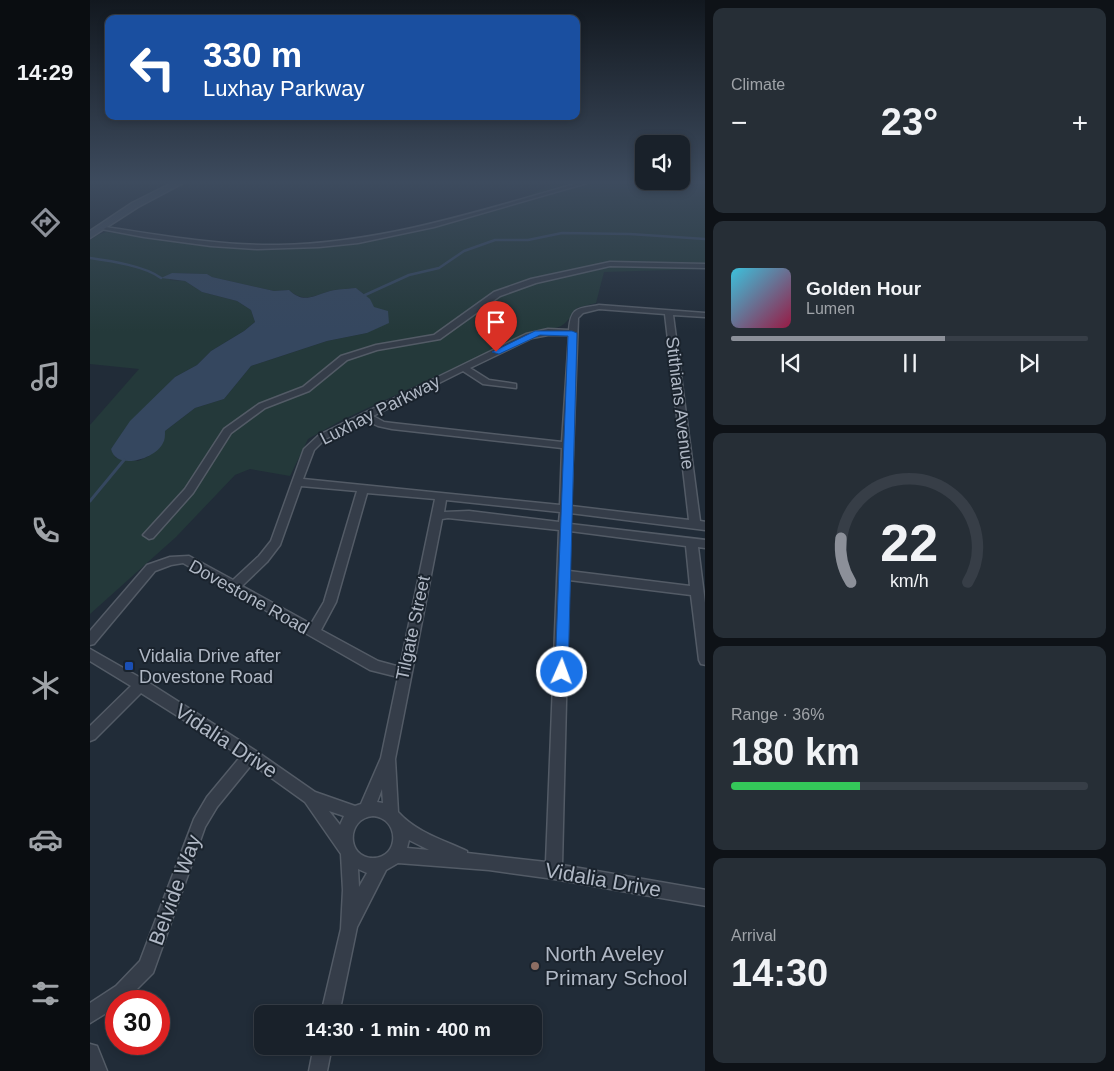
<!DOCTYPE html>
<html lang="en">
<head>
<meta charset="utf-8">
<style>
	body { margin:0; font-family:Helvetica,sans-serif; background:#262e36; color:#f1f3f6; height:100vh; display:flex; flex-direction:column; font-size:19px; white-space:nowrap }
	* { box-sizing:border-box; margin:0 }
	p { font-size:16px; color:#9fa3a8 }
	.icon { flex:none; width:28px; height:28px; fill:none; stroke:currentColor; stroke-width:2; stroke-linecap:round; stroke-linejoin:round }
	.map { position:relative; flex:1; overflow:hidden }
	.side { display:flex; flex-direction:column; gap:8px; padding:8px; background:#0e1217; width:409px }
	.side>* { flex:none }
	.top-card { position:absolute; left:15px; top:15px; width:475px; height:105px; border-radius:10px; box-shadow:0 2px 8px #0003,0 0 0 1px #373e47; background:#1a4fa0; color:#fff; overflow:hidden }
	.fabs { position:absolute; left:545px; top:135px; display:grid; gap:10px }
	.fabs a { display:grid; place-items:center; width:55px; height:55px; border-radius:10px; background:#19212a; box-shadow:0 2px 8px #0003,0 0 0 1px #373e47; font-size:25px }
	.speed { position:absolute; left:15px; top:990px; display:flex; gap:10px; font-size:25px; font-weight:700; text-align:center }
	.speed>* { display:grid; place-content:center; width:65px; height:65px; border-radius:50%; background:#19212a; box-shadow:0 2px 8px #0003,0 0 0 1px #373e47; line-height:1 }
	.speed .limit { border:8px solid #d22; background:#fff; color:#111 }
	.pin { position:absolute; display:grid; place-items:center; width:42px; height:42px; color:#fff; margin:-51px -21px; border-radius:50% 50% 50% 0; rotate:-45deg; box-shadow:0 0 5px #0007 }
	.pin .icon { rotate:45deg }
	.me { position:absolute; width:55px; margin:-28px; rotate:2deg; stroke-linejoin:round; filter:drop-shadow(0 0 4px #0008) }
	.turn { display:flex; align-items:center; gap:18px; height:105px; padding:0 15px; font-size:22px }
	.turn .icon { width:65px; height:65px; stroke-width:2.5 }
	.turn b { display:block; font-size:35px; line-height:42px }
	.big { font-size:38px; font-weight:700; line-height:1.1 }
	.side .widget { flex:1; display:flex; flex-direction:column; justify-content:center; gap:8px; min-width:0; padding:0 18px; border-radius:10px; background:#262e36 }
	.side .dial { align-items:center; gap:0 }
	.dial svg { height:130px; overflow:visible; fill:none; stroke:#373e47; stroke-width:7; stroke-linecap:round; text-anchor:middle }
	.dial text { fill:#f1f3f6; stroke:none }
	.song { display:flex; align-items:center; gap:15px }
	.cover { width:60px; height:60px; border-radius:8px; background:linear-gradient(135deg,hsl(190 70% 55%),hsl(340 70% 35%)) }
	.played { height:5px; border-radius:2px; background:linear-gradient(90deg,#8c9099 60%,#373e47 60%) }
	.keys { display:flex; justify-content:space-around; direction:ltr }
	.heat { display:flex; justify-content:space-between; align-items:center; font-size:28px; direction:ltr }
	.charge { height:8px; border-radius:4px; background:linear-gradient(90deg,#34c759 36%,#373e47 0) }
	.trip { position:absolute; left:164px; top:1005px; width:288px; height:50px; border-radius:10px; background:#19212a; box-shadow:0 2px 8px #0003,0 0 0 1px #373e47; font-weight:700; line-height:50px; text-align:center }
	main { display:flex; flex:1; min-height:0 }
	.dock { display:flex; flex-direction:column; width:90px; justify-content:space-around; align-items:center; background:#0a0d11; color:#9fa3a8 }
	.dock .icon { width:35px; height:35px }
	.dock .current { color:#8c9099 }
	.dock b { font-size:22px; color:#f1f3f6 }
	.map>svg:first-child { display:block }
	.green { fill:#24393a; fill-rule:evenodd }
	.water { fill:#35475f }
	.lines { fill:none; stroke-linecap:round; stroke-linejoin:round }
	.stream-far1 { stroke:#35475f; stroke-width:2.5 }
	.stream { stroke:#35475f; stroke-width:3 }
	.minor-casing { stroke:#535b66; stroke-width:3 }
	.secondary-casing { stroke:#535b66; stroke-width:3 }
	.minor { fill:#353d49; fill-rule:evenodd }
	.secondary { fill:#434d5c; fill-rule:evenodd }
	.route { fill:#1a73e8; stroke:#114b97 }
	.transit-dot { fill:#1a4fb4; stroke:#1a232d; stroke-width:2 }
	.education-dot { fill:#8d6e63; stroke:#1a232d; stroke-width:2 }
	.labels { text-anchor:middle; stroke-width:4; stroke-linejoin:round; paint-order:stroke }
	.street-label { font-size:18px; fill:#b0b8c5; stroke:#1a232d }
	.poi-label { font-size:18px; fill:#b0b8c5; stroke:#1a232d; text-anchor:start }
	.near-street-label { font-size:21px; fill:#b0b8c5; stroke:#1a232d }
	.near-poi-label { font-size:21px; fill:#b0b8c5; stroke:#1a232d; text-anchor:start }
</style>
</head>
<body>
<main>
<nav class="dock">
<b>14:29</b>
<svg class="icon current" aria-label="directions" viewBox="0 0 24 24"><path d="M12 3l9 9-9 9-9-9zM9 14v-3h6M13 9l2 2-2 2"/></svg>
<svg class="icon" aria-label="music" viewBox="0 0 24 24"><path d="M9 18V5l10-2v13"/><circle cx="6" cy="18" r="3"/><circle cx="16" cy="16" r="3"/></svg>
<svg class="icon" aria-label="phone" viewBox="0 0 24 24"><path d="M5 4h4l2 5-3 2q2 4 5 5l2-3 5 2v4C11 20 4 13 5 4z"/></svg>
<svg class="icon" aria-label="climate" viewBox="0 0 24 24"><path d="M12 3v18M4 7l16 10M4 17L20 7"/></svg>
<svg class="icon" aria-label="car" viewBox="0 0 24 24"><path d="M5 17H2v-5l4-1 3-4h7l3 4 3 1v5h-3M9 17h6M6 11h13"/><circle cx="7" cy="17" r="2"/><circle cx="17" cy="17" r="2"/></svg>
<svg class="icon" aria-label="filters" viewBox="0 0 24 24"><path d="M4 7h16M4 17h16"/><circle cx="9" cy="7" r="2"/><circle cx="15" cy="17" r="2"/></svg>
</nav>
<div class="map">
<svg width="616" height="1071" viewBox="0 0 616 1071">
	<rect width="100%" height="100%" fill="#212c38"/>
	<path class="green" d="M470,181h145v88l-101,3 -8,31 -19,5c-15,21 -15,20 -41,22l-194,90 -34,19 -18,37 -40,-7 -15,6 -59,62 -86,77v-189l49,-56 -49,-5v-124l8,-5 8,-3 104,13 69,4 68,-4 45,-8 111,-30zM82,273l35,1 5,3 62,14 15,-1c14,12 22,7 38,2 8,-3 19,-3 29,-4 22,16 17,21 11,45l-40,8 -76,25 -27,33 -29,9 -30,23 -16,25 -11,5 -22,-3 -5,-9 64,-72 22,-12 14,-14 33,-20 11,-9 -4,-12 -14,-9 -35,-9 -17,-11 -15,-1z"/>
	<path class="water" d="M82,273l35,1 5,3 62,14 15,-1c14,13 22,7 38,2 8,-3 19,-3 29,-4l14,11 4,8 14,4 1,12 -22,10 -40,8 -76,25 -27,33 -29,9 -30,23c0,4 0,9 -2,12 -7,16 -47,28 -52,6l19,-28 45,-44 22,-12 14,-14 33,-20 11,-9 -4,-12 -14,-9 -35,-9 -17,-11 -24,-3z"/>
	<g class="lines">
		<path class="stream-far1" d="M0,258c21,3 55,8 71,20
			M275,295l44,-20 30,-7 25,-17 31,-11h33l34,-7 68,1 76,5"/>
		<path class="stream" d="M0,501l34,-41"/>
		<defs>
			<path id="minor" d="M492,182l5,1 -153,44 -76,16 -39,4 -62,2 -46,-3 -67,-9 -48,-9 3,-2c60,9 120,20 180,19 104,-2 204,-35 303,-63z
				M520,262l96,2v4l-96,-2 -74,17 -36,13 -60,43 -63,11 -30,10 -38,31 -44,17 -34,25 -38,60 -40,45 -4,1 -6,-4 42,-46 39,-60 35,-25 44,-17 38,-31 35,-11 58,-10 60,-43 37,-13z
				M509,305l107,8v4l-33,-2 27,206 6,1v8l-136,-17v11l136,16v8l-8,-1 8,64v54l-5,-1 -2,-4 -8,-65 -122,-15 -7,285 144,25v16l-152,-27 -65,-9 -91,-7 -12,7 -29,57 -18,87h-18l20,-85 2,-39 -2,-36 -36,-52 -53,-38 -35,43 -12,20 -52,146 -25,25 -4,3h-8v6l-26,16v-20l26,-17 24,-25 54,-142 13,-22 34,-41 -100,-63 -46,46 -5,2v-15l41,-40 -41,-25v-12l56,32 110,70 59,41 40,14 6,-2 20,-46 17,-81 -28,-7 -187,-107 -12,2 -16,6 -61,73 -4,1v-14l57,-66 23,-8 19,-1 44,24 26,-24 12,-15 33,-92 15,-14 207,-101 22,-5 21,1c2,-24 9,-21 30,-25zM509,309l66,5 24,206 -118,-14 7,-188 5,-5zM458,335h21l-7,107 -170,-19 -8,-1 -11,-6 90,-45 20,13 33,4v-4l-27,-4 -19,-12 62,-30zM275,420l13,6 14,3 170,19 -2,57 -257,-26 11,-29 11,-11zM211,486l56,5 -33,111 -13,22 -69,-38 25,-24 13,-17zM277,493l68,6 -35,168 -22,-6 -57,-31 15,-28zM356,500l114,12 -1,10 -90,-11 -25,1zM358,518l111,12 -13,332 -79,-9v-2c-24,-11 -51,-19 -69,-39l-3,-53 47,-240zM480,531l116,15 4,40 -121,-15zM292,789l1,14 -6,-1zM239,811l15,5 -4,9zM283,816c27,2 27,42 0,42 -27,0 -27,-40 0,-42zM319,840l20,10 -22,-2zM268,869l9,4 -8,14z
				M0,1044l7,2 10,25h-17z
				M224,1046h18l-5,25h-18z"/>
			<path id="secondary" d="M86,181l9,1 -47,25 -48,31v-7l42,-28z"/>
		</defs>
		<use href="#minor" class="minor-casing"/>
		<use href="#secondary" class="secondary-casing"/>
		<use href="#minor" class="minor"/>
		<use href="#secondary" class="secondary"/>
	</g>
	<linearGradient id="sky" x2="0" y2="1"><stop stop-color="#12181f"/><stop offset="0.55" stop-color="#3d4b5e"/><stop offset="1" stop-color="#3d4b5e" stop-opacity="0"/></linearGradient>
	<rect width="616" height="331" fill="url(#sky)"/>
	<path class="route" d="M445,331h37l5,2 -9,339 -2,4 -4,2 -5,-2 -2,-4 13,-336 -28,-1 -41,19 -7,-2z"/>
	<rect class="transit-dot" x="34" y="661" width="10" height="10" rx="2.5"/>
	<circle class="education-dot" cx="445" cy="966" r="5"/>
	<g class="labels">
		<g class="street-label">
			<text transform="translate(590 403) rotate(83)" y="6">Stithians Avenue</text>
			<text transform="translate(290 410) rotate(-27)" y="6">Luxhay Parkway</text>
			<text transform="translate(159 597) rotate(29)" y="6">Dovestone Road</text>
			<text transform="translate(323 628) rotate(-78)" y="6">Tilgate Street</text>
		</g>
		<g class="poi-label">
			<text x="49" y="662">Vidalia Drive after<tspan x="49" dy="21">Dovestone Road</tspan></text>
		</g>
		<g class="near-street-label">
			<text transform="translate(136 741) rotate(33)" y="7">Vidalia Drive</text>
			<text transform="translate(513 880) rotate(10)" y="7">Vidalia Drive</text>
			<text transform="translate(85 890) rotate(-70)" y="7">Belvide Way</text>
		</g>
		<g class="near-poi-label">
			<text x="455" y="961">North Aveley<tspan x="455" dy="24">Primary School</tspan></text>
		</g>
	</g>
</svg>
<div class="fabs">
<a><svg class="icon" aria-label="sound" viewBox="0 0 24 24"><path d="M4 9h4l5-4v14l-5-4H4zM17 9q2 3 0 6"/></svg></a>
</div>
<div class="speed"><div class="limit">30</div></div>
<div class="pin" style="left:406px;top:352px;background:#d93025"><svg class="icon" aria-label="arrive" viewBox="0 0 24 24"><path d="M6 21V4h12l-3 4 3 4H6"/></svg></div>
<svg class="me" style="left:472px;top:672px" viewBox="-20 -20 40 40"><circle r="17" fill="#1a73e8" stroke="#fff" stroke-width="3"/><path d="M0-11L8 9 0 5-8 9z" fill="#fff"/></svg>
<div class="trip">14:30 · 1 min · 400 m</div>
<div class="top-card">
<div class="turn"><svg class="icon" aria-label="left" viewBox="0 0 24 24"><path d="M17 20v-9H6M10 6l-5 5 5 5"/></svg><div><b>330 m</b>Luxhay Parkway</div></div>
</div>
</div>
<section class="side">
<div class="widget"><p>Climate</p>
<div class="heat"><a>−</a><b class="big">23°</b><a>+</a></div>
</div>
<div class="widget">
<div class="song"><i class="cover"></i><div><b>Golden Hour</b><p>Lumen</p></div></div>
<div class="played"></div>
<div class="keys"><svg class="icon" aria-label="previous" viewBox="0 0 24 24"><path d="M18 5L8 12l10 7zM5 5v14"/></svg><svg class="icon" aria-label="pause" viewBox="0 0 24 24"><path d="M8 5v14M16 5v14"/></svg><svg class="icon" aria-label="next" viewBox="0 0 24 24"><path d="M6 5l10 7-10 7zM19 5v14"/></svg></div>
</div>
<div class="widget dial"><svg viewBox="0 0 100 80">
<path d="M14 69A42 42 0 1 1 86 69"/>
<path d="M14 69A42 42 0 0 1 8 42" stroke="#8c9099"/>
<text x="50" y="56" font-size="32" font-weight="700">22</text>
<text x="50" y="72" font-size="11">km/h</text>
</svg></div>
<div class="widget"><p>Range · 36%</p><b class="big">180 km</b><div class="charge"></div></div>
<div class="widget"><p>Arrival</p><b class="big">14:30</b></div>
</section>
</main>
</body>
</html>
